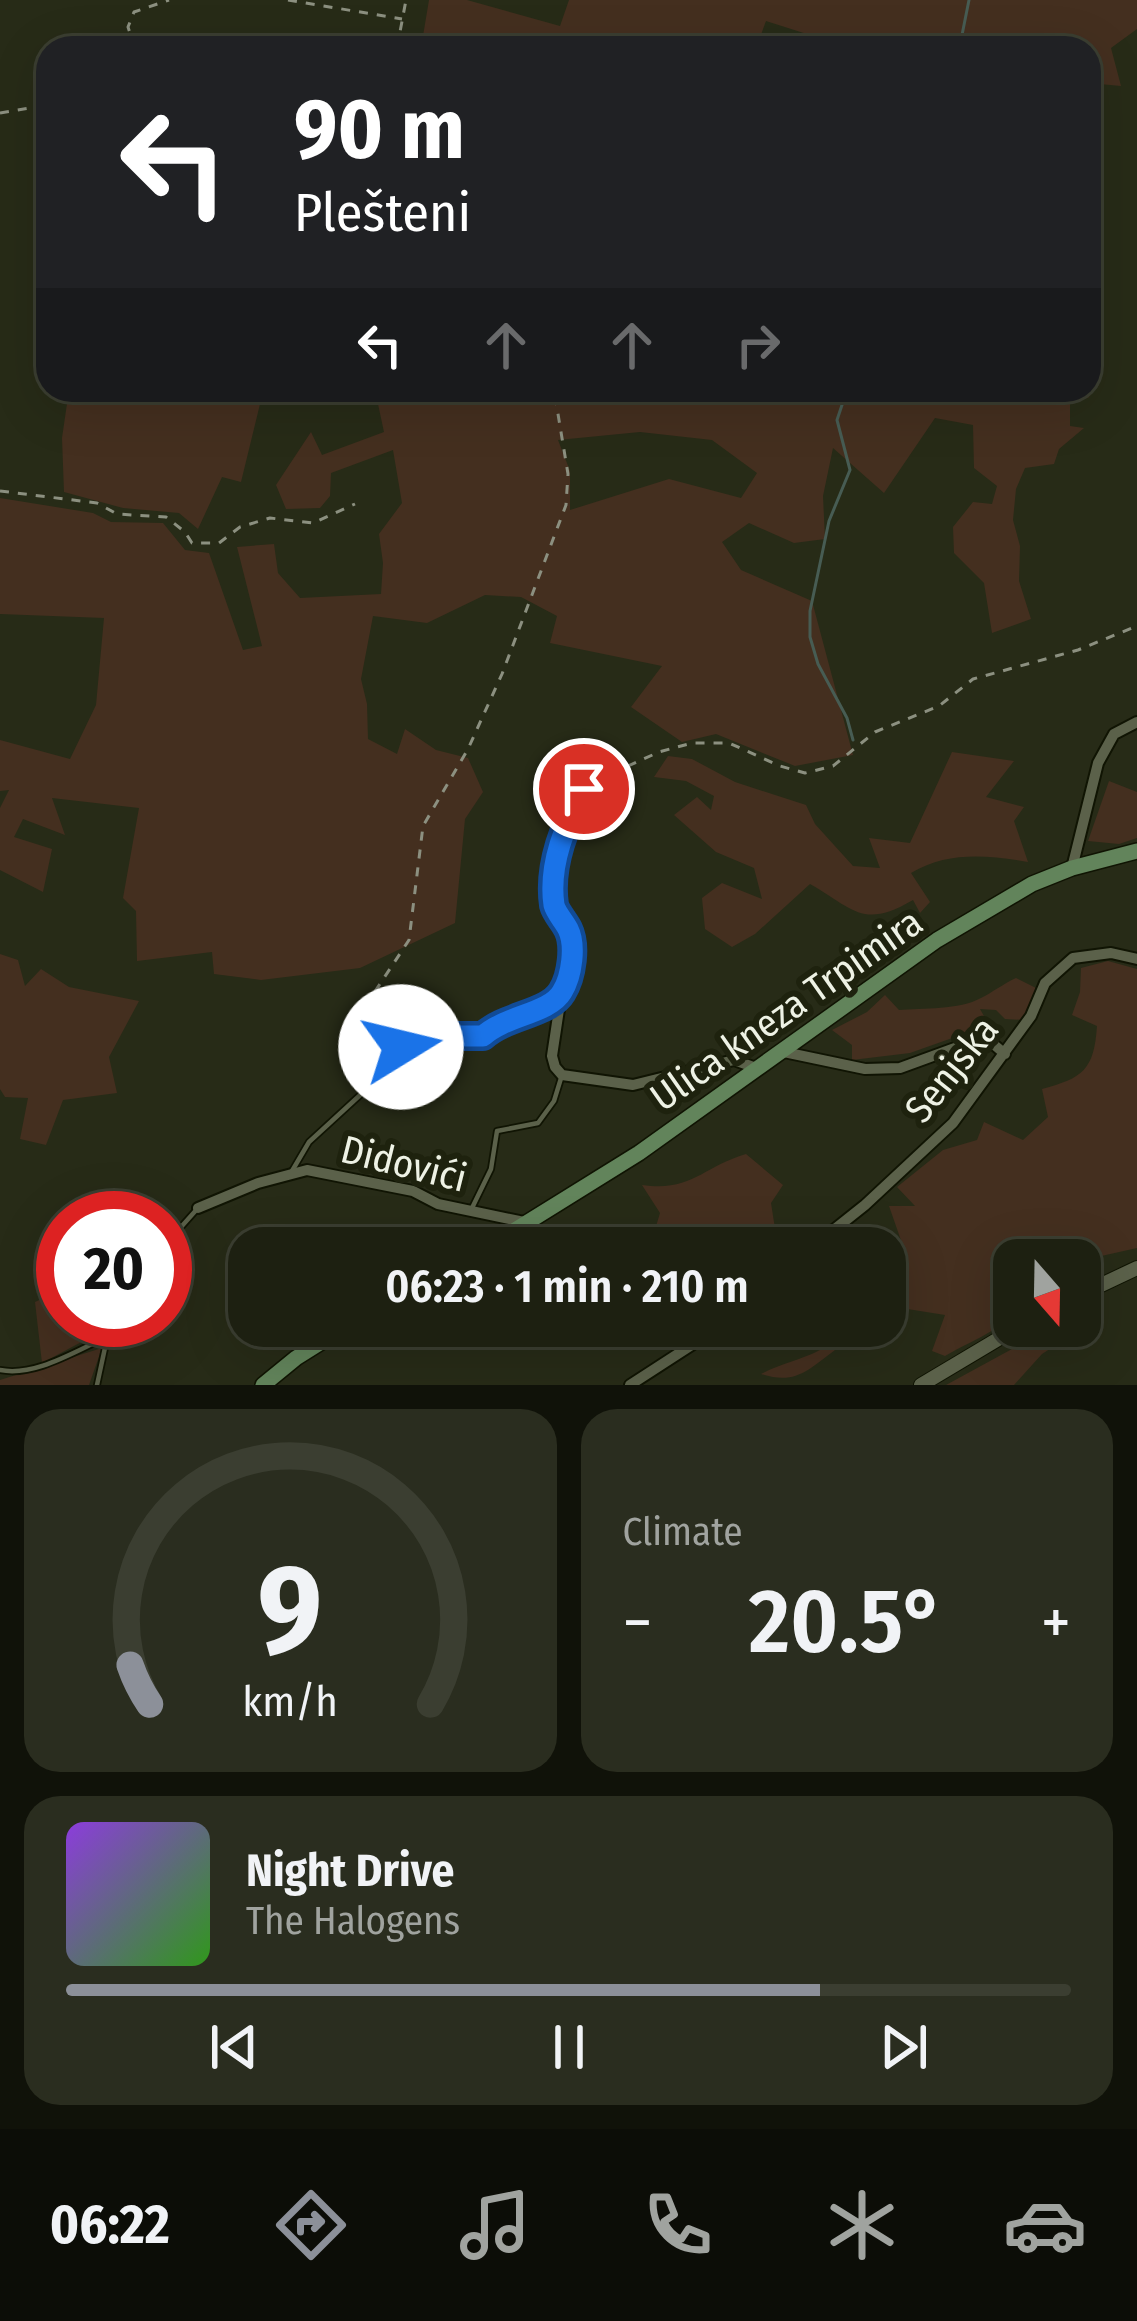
<!DOCTYPE html>
<html lang="en">
<head>
<meta charset="utf-8">
<style>
	body { margin:0; font-family:"Fira Sans Condensed",sans-serif; background:#2a2d1f; color:#f1f3f6; height:100vh; display:flex; flex-direction:column; font-size:45px; white-space:nowrap }
	* { box-sizing:border-box; margin:0 }
	p { font-size:39px; color:#a0a39f }
	.icon { flex:none; width:66px; height:66px; fill:none; stroke:currentColor; stroke-width:2; stroke-linecap:round; stroke-linejoin:round }
	.map { position:relative; height:1385px; overflow:hidden }
	.sheet { display:flex; flex-direction:column; gap:24px; padding:24px; background:#101209; flex:1 }
	.sheet>* { flex:none }
	.guide { position:absolute; left:36px; top:36px; width:1065px; height:366px; border-radius:36px; box-shadow:0 12px 48px #0002,0 0 0 3px #3b3e31; background:#202124; color:#fff; overflow:hidden }
	.needle { width:78px; rotate:160deg }
	.tools { position:absolute; left:993px; top:1239px; display:grid; gap:24px }
	.tools a { display:grid; place-items:center; width:108px; height:108px; border-radius:24px; background:#1d2011; box-shadow:0 12px 48px #0002,0 0 0 3px #3b3e31; font-size:60px }
	.speed { position:absolute; left:36px; top:1191px; display:flex; gap:24px; font-size:60px; font-weight:700; text-align:center }
	.speed>* { display:grid; place-content:center; width:156px; height:156px; border-radius:50%; background:#1d2011; box-shadow:0 12px 48px #0002,0 0 0 3px #3b3e31; line-height:1 }
	.speed .limit { border:18px solid #d22; background:#fff; color:#111 }
	.pin { position:absolute; display:grid; place-items:center; width:102px; height:102px; color:#fff; margin:-51px; border:6px solid #fff; border-radius:50%; box-shadow:0 3px 12px #0007 }
	.me { position:absolute; width:132px; margin:-66px; rotate:81deg; stroke-linejoin:round; filter:drop-shadow(0 0 9px #0008) }
	.turn { display:flex; align-items:center; gap:42px; height:252px; padding:0 60px; font-size:54px }
	.turn .icon { width:156px; height:156px; stroke-width:2.5 }
	.turn b { display:block; font-size:84px; line-height:102px }
	.lanes { display:flex; align-items:center; height:114px; padding:0 60px; background:#0003; justify-content:center; gap:60px; direction:ltr }
	.lanes .off { opacity:.35 }
	.big { font-size:90px; font-weight:600; line-height:1.1 }
	.sheet .card { flex:1; display:flex; flex-direction:column; justify-content:center; gap:18px; min-width:0; padding:0 42px; border-radius:36px; background:#2a2d1f }
	.sheet .dial { align-items:center; gap:0 }
	.dial svg { height:312px; overflow:visible; fill:none; stroke:#3b3e31; stroke-width:7; stroke-linecap:round; text-anchor:middle }
	.dial text { fill:#f1f3f6; stroke:none }
	.song { display:flex; align-items:center; gap:36px }
	.cover { width:144px; height:144px; border-radius:18px; background:linear-gradient(135deg,hsl(270 70% 55%),hsl(110 70% 35%)) }
	.played { height:12px; border-radius:6px; background:linear-gradient(90deg,#8c9099 75%,#3b3e31 75%) }
	.keys { display:flex; justify-content:space-around; direction:ltr }
	.heat { display:flex; justify-content:space-between; align-items:center; font-size:66px; direction:ltr }
	.sheet .tiles { flex:1; display:grid; gap:24px; grid-template-columns:1fr 1fr }
	.card:last-child { grid-column:span 2 }
	.trip { position:absolute; left:228px; top:1227px; width:678px; height:120px; border-radius:36px; background:#1d2011; box-shadow:0 12px 48px #0002,0 0 0 3px #3b3e31; font-weight:600; line-height:120px; text-align:center }
	.dock { display:flex; height:192px; justify-content:space-around; align-items:center; background:#0c0d07; color:#a0a39f }
	.dock .icon { width:84px; height:84px }
	.dock .on { color:#8c9099 }
	.dock b { font-size:54px; color:#f1f3f6 }
	.map>svg:first-child { display:block }
	.green { fill:#442f1f; fill-rule:evenodd }
	.lines { fill:none; stroke-linecap:round; stroke-linejoin:round }
	.stream { stroke:#475c53; stroke-width:3 }
	.service-casing { stroke:#101403; stroke-width:8 }
	.minor-casing { stroke:#101403; stroke-width:14 }
	.tertiary-casing { stroke:#101403; stroke-width:16 }
	.secondary-casing { stroke:#101403; stroke-width:18 }
	.path { stroke:#8c9080; stroke-width:3; stroke-dasharray:9 9; stroke-linecap:butt }
	.service { stroke:#5b614a; stroke-width:4.5 }
	.minor { stroke:#5b614a; stroke-width:10 }
	.tertiary { stroke:#5b614a; stroke-width:14 }
	.secondary { stroke:#62845b; stroke-width:15 }
	.route-casing { stroke:#114b97; stroke-width:30 }
	.route { stroke:#1a73e8; stroke-width:21 }
	.labels { text-anchor:middle; stroke-width:12; stroke-linejoin:round; paint-order:stroke }
	.street-label { font-size:39px; fill:#eef2e5; stroke:#1e220e }
</style>
</head>
<body>
<div class="map">
<svg width="1137" height="1385" viewBox="0 0 1137 1385">
	<rect width="100%" height="100%" fill="#272b17"/>
	<path class="green" d="M429,0h38l93,26 9,-26h568v29l-26,19 10,38 -32,-3v-35h-281l2,-13 -44,-14 -10,27h-335z
		M1089,352l10,33 -11,13 -18,-3v31l14,2 -25,21 -5,15 -29,4 -9,21 -3,31 7,26 -1,35 12,38 -39,14 -8,-50 -30,-30 -1,-26 20,-25 19,2 5,-18 -23,-18 -1,-43 -38,-7 -51,75 -51,-45 -10,48 2,43 -31,4 -45,-20 -27,19 19,28 71,31 41,154 -58,11 -79,-32 -34,8 -51,-35 31,-41 -112,-23 7,-27 -36,-19 -36,-2 -58,28 -54,-7 -12,63 6,25 1,35 29,15 8,-25 31,21 32,8 15,34 -18,27 -10,104 -95,45 -99,12 -47,-6 -2,-22 -75,9 -1,-50 -13,-13 16,-90 -87,-10 13,37 -42,-16 -9,18 38,12 -9,43 -43,-22v-62l9,-18 -9,1v-51l70,19 26,-54 8,-87 -104,-4v-116l93,15 18,9 52,1 22,27 24,3 34,97 19,-4 -25,-99 37,-3 4,29 22,25 81,-4 2,-31 -4,-29 23,-31 -9,-53 -62,23 -1,23 -10,12 -34,1 -10,-24 35,-53 11,23 62,-23 -9,-42h714zM640,432l72,8 45,33 -16,25 -72,-19 -99,31v-39l-12,-31z
		M69,390h200l-9,14 -19,78 -19,-5 -24,52 -19,-16 -56,-5 -59,-16 -2,-54z
		M952,752l62,9 -28,36 38,10 -10,14 14,41c-41,-7 -80,-11 -117,11l19,29 -10,11 -7,-13c-50,29 -58,10 -103,-16l-55,50 -23,13 -27,-18 -3,-31 20,-15 40,16 -8,-31 -38,-16 -42,-37 23,-18 14,13 3,-14 -28,-15 -32,-4 14,-21 24,3 43,23 71,23 9,19 38,42 27,2 -11,-30 41,5z
		M1109,781l28,11v46l-18,6 -31,-3z
		M0,954l18,6 7,26 16,-17 28,18 70,14 -30,56 8,36 -54,7 -17,45 -26,-6 8,-41 -23,-1 -5,-8z
		M1108,961l29,8v279l-49,11 -8,21v-20h-66c0,72 -10,63 -69,96l-13,-5 13,-36 -50,-8 -10,3v-50l19,-11 -15,-43h26l-18,-19 46,-37 34,-10 7,-18 39,18 25,-23 -6,-28c41,-11 52,-19 55,-63l-25,-11 8,-23 1,-24z
		M1016,978l20,10 -12,32 -19,-1 -9,-9 -16,-1 9,16 -79,28 -58,7v-15l-20,-15 35,-18 18,-17 14,15c24,-2 60,0 82,-12 12,-6 22,-14 35,-20z
		M746,1154l37,31 -12,18 5,32 -6,13h-125l6,-5 9,-30 -18,-28c50,7 60,-18 104,-31z
		M63,1273v47h41l-2,11 -60,32 -7,-61 15,-7z
		M533,1326h96l-51,16 -44,3z
		M1054,1326h21l1,6 -34,22 -28,31h-68z
		M102,1348l-13,37h-89v-5z
		M820,1350h15c-28,21 -40,35 -74,24 21,-11 40,-14 59,-24z"/>
	<g class="lines">
		<path class="stream" d="M969,0l-7,35 7,13
			M847,390l-10,30 13,50 -21,51 -19,90v26l8,27 29,54 6,22"/>
		<defs>
			<path id="service" d="M292,1171l17,-29 61,-56 15,-26 16,-13 19,-11h63c21,-20 48,-22 73,-37
				M472,1208l19,-39 6,-38 41,-8 16,-22 8,-26
				M165,1245l33,-37
				M0,1370c35,7 75,-19 107,-33
				M97,1385l14,-65"/>
			<path id="minor" d="M584,789l-24,45 -4,42 -2,31 17,26v38l-10,25 -9,60 3,11 7,8 71,10 101,-25 25,9
				M1072,868l26,-105 16,-29 23,-12
				M784,1052l81,17 35,-1 85,-31 20,17
				M198,1208l60,-25 49,-13 106,21 25,13 91,19
				M811,1248l54,-43 88,-82 78,-107 14,-33 28,-25 38,-5 26,6
				M630,1385l91,-59"/>
			<path id="tertiary" d="M1080,1295l57,-27
				M921,1385l99,-59"/>
			<path id="secondary" d="M486,1248l153,-95 298,-213 95,-56 40,-16 65,-17
				M263,1385l33,-27 51,-32"/>
		</defs>
		<use href="#service" class="service-casing"/>
		<use href="#minor" class="minor-casing"/>
		<use href="#tertiary" class="tertiary-casing"/>
		<use href="#secondary" class="secondary-casing"/>
		<path class="path" d="M288,0l114,19
			M135,48l-7,-21 6,-15 35,-12
			M397,48l9,-48
			M0,113l48,-8
			M0,491l97,12 20,11 49,3 19,15 7,11h27l21,-16 30,-9 43,5 42,-19
			M595,781l64,-29 33,-9h37l51,23 25,7 28,-7 42,-34 64,-26 34,-27 105,-29 59,-24
			M385,1049l-1,-11 -22,-15 6,-21 41,-62 14,-114 45,-77 34,-75 64,-169 2,-31 -14,-84"/>
		<use href="#service" class="service"/>
		<use href="#minor" class="minor"/>
		<use href="#tertiary" class="tertiary"/>
		<use href="#secondary" class="secondary"/>
	</g>
	<g class="lines">
		<defs>
			<path id="route" d="M401,1047l19,-11h63c23,-21 66,-22 79,-44 10,-16 14,-47 6,-63 -4,-8 -12,-16 -14,-24 -6,-41 12,-82 30,-116"/>
		</defs>
		<use href="#route" class="route-casing"/>
		<use href="#route" class="route"/>
	</g>
	<g class="labels">
		<g class="street-label">
			<text transform="translate(786 1009) rotate(-35)" y="14">Ulica kneza Trpimira</text>
			<text transform="translate(951 1069) rotate(-51)" y="14">Senjska</text>
			<text transform="translate(404 1163) rotate(14)" y="14">Didovići</text>
		</g>
	</g>
</svg>
<div class="tools">
<a><svg class="needle" viewBox="-14 -14 28 28"><path d="M0-13l5 13h-10z" fill="#e53935"/><path d="M0 13l5-13h-10z" fill="#a0a39f"/></svg></a>
</div>
<div class="speed"><div class="limit">20</div></div>
<div class="pin" style="left:584px;top:789px;background:#d93025"><svg class="icon" aria-label="arrive" viewBox="0 0 24 24"><path d="M6 21V4h12l-3 4 3 4H6"/></svg></div>
<svg class="me" style="left:401px;top:1047px" viewBox="-20 -20 40 40"><circle r="19" fill="#fff"/><path d="M0-13L10 11 0 6-10 11z" fill="#1a73e8"/></svg>
<div class="trip">06:23 · 1 min · 210 m</div>
<div class="guide">
<div class="turn"><svg class="icon" aria-label="left" viewBox="0 0 24 24"><path d="M17 20v-9H6M10 6l-5 5 5 5"/></svg><div><b>90 m</b>Plešteni</div></div>
<div class="lanes"><svg class="icon" aria-label="left" viewBox="0 0 24 24"><path d="M17 20v-9H6M10 6l-5 5 5 5"/></svg><svg class="icon off" aria-label="ahead" viewBox="0 0 24 24"><path d="M12 20V5M6 11l6-6 6 6"/></svg><svg class="icon off" aria-label="ahead" viewBox="0 0 24 24"><path d="M12 20V5M6 11l6-6 6 6"/></svg><svg class="icon off" aria-label="right" viewBox="0 0 24 24"><path d="M7 20v-9h11M14 6l5 5-5 5"/></svg></div>
</div>
</div>
<section class="sheet">
<div class="tiles">
<div class="card dial"><svg viewBox="0 0 100 80">
<path d="M14 69A42 42 0 1 1 86 69"/>
<path d="M14 69A42 42 0 0 1 9 59" stroke="#8c9099"/>
<text x="50" y="56" font-size="32" font-weight="700">9</text>
<text x="50" y="72" font-size="11">km/h</text>
</svg></div>
<div class="card"><p>Climate</p>
<div class="heat"><a>−</a><b class="big">20.5°</b><a>+</a></div>
</div>
<div class="card">
<div class="song"><i class="cover"></i><div><b>Night Drive</b><p>The Halogens</p></div></div>
<div class="played"></div>
<div class="keys"><svg class="icon" aria-label="previous" viewBox="0 0 24 24"><path d="M18 5L8 12l10 7zM5 5v14"/></svg><svg class="icon" aria-label="pause" viewBox="0 0 24 24"><path d="M8 5v14M16 5v14"/></svg><svg class="icon" aria-label="next" viewBox="0 0 24 24"><path d="M6 5l10 7-10 7zM19 5v14"/></svg></div>
</div>
</div>
</section>
<nav class="dock">
<b>06:22</b>
<svg class="icon on" aria-label="directions" viewBox="0 0 24 24"><path d="M12 3l9 9-9 9-9-9zM9 14v-3h6M13 9l2 2-2 2"/></svg>
<svg class="icon" aria-label="music" viewBox="0 0 24 24"><path d="M9 18V5l10-2v13"/><circle cx="6" cy="18" r="3"/><circle cx="16" cy="16" r="3"/></svg>
<svg class="icon" aria-label="phone" viewBox="0 0 24 24"><path d="M5 4h4l2 5-3 2q2 4 5 5l2-3 5 2v4C11 20 4 13 5 4z"/></svg>
<svg class="icon" aria-label="climate" viewBox="0 0 24 24"><path d="M12 3v18M4 7l16 10M4 17L20 7"/></svg>
<svg class="icon" aria-label="car" viewBox="0 0 24 24"><path d="M5 17H2v-5l4-1 3-4h7l3 4 3 1v5h-3M9 17h6M6 11h13"/><circle cx="7" cy="17" r="2"/><circle cx="17" cy="17" r="2"/></svg>
</nav>
</body>
</html>
